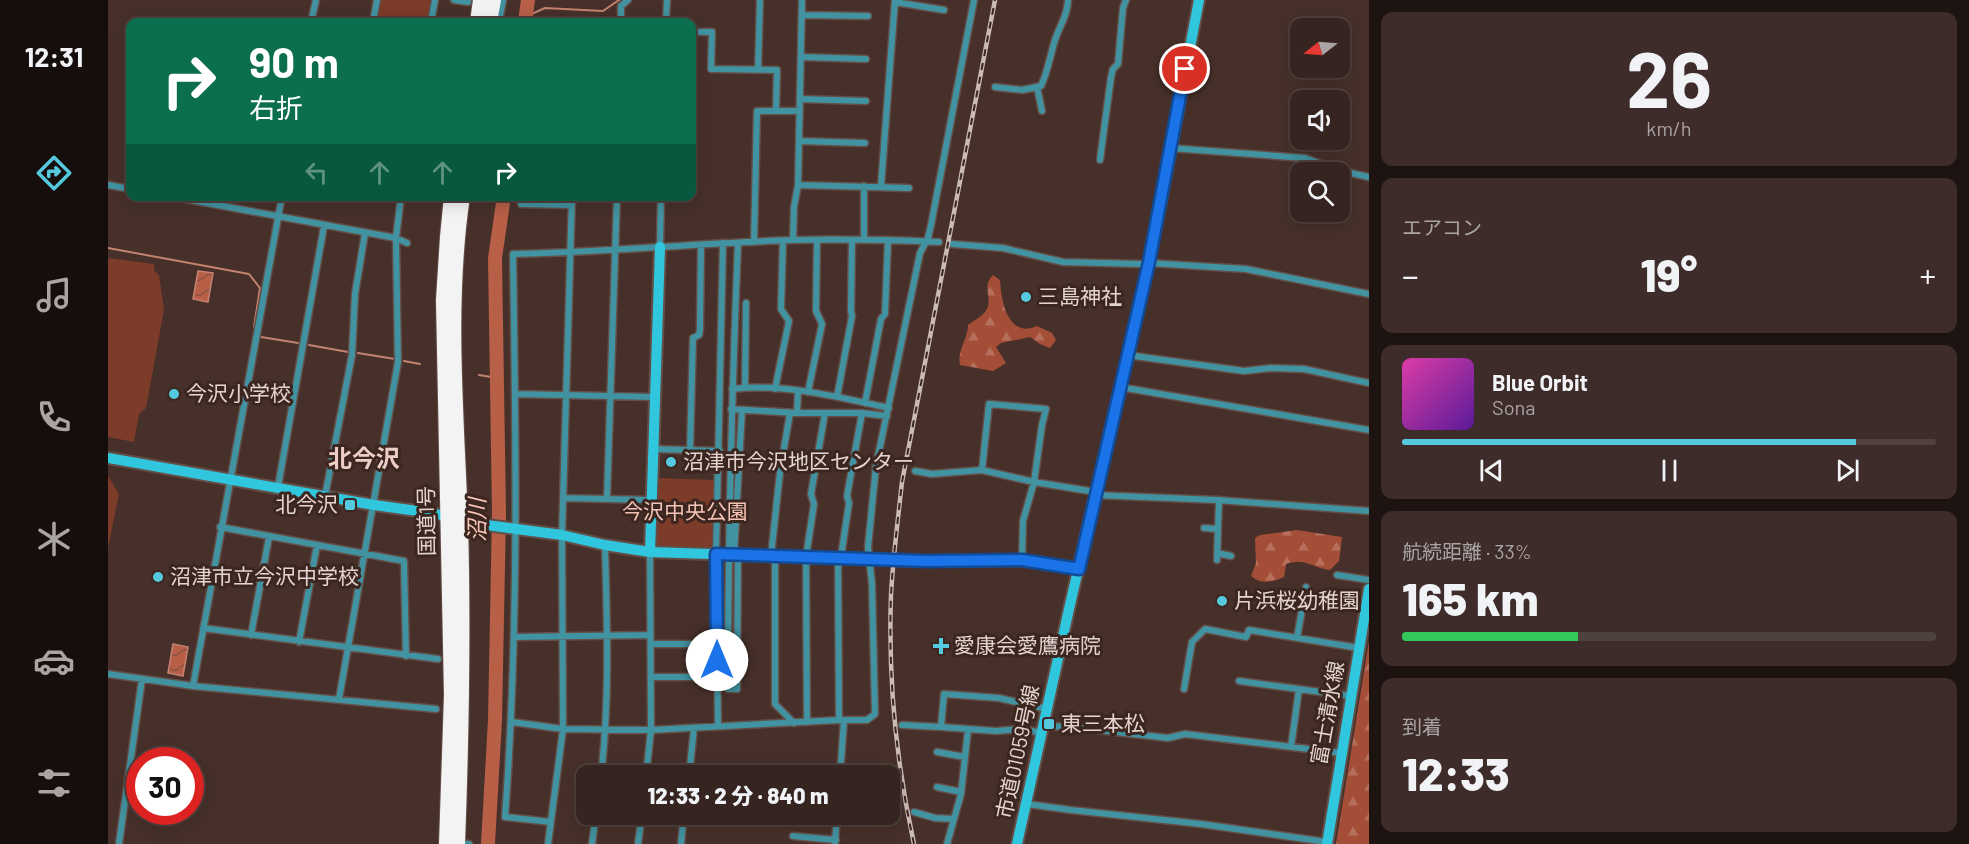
<!DOCTYPE html>
<html lang="ja">
<head>
<meta charset="utf-8">
<style>
	body { margin:0; font-family:Barlow,"Noto Sans JP",sans-serif; background:#3d2c29; color:#f1f3f6; height:100vh; display:flex; flex-direction:column; font-size:22px; white-space:nowrap }
	* { box-sizing:border-box; margin:0 }
	p { font-size:20px; color:#aaa4a5 }
	.icon { flex:none; width:33px; height:33px; fill:none; stroke:currentColor; stroke-width:2; stroke-linecap:round; stroke-linejoin:round }
	.map { position:relative; flex:1; overflow:hidden }
	.drawer { display:flex; flex-direction:column; gap:12px; padding:12px; background:#1d1412; width:600px }
	.drawer>* { flex:none }
	.banner { position:absolute; left:18px; top:18px; width:570px; height:183px; border-radius:12px; box-shadow:0 3px 15px #0003,0 0 0 2px #4f413e; background:#0b6e4f; color:#fff; overflow:hidden }
	.needle { width:39px; rotate:253deg }
	.fabs { position:absolute; left:1182px; top:18px; display:grid; gap:12px }
	.fabs a { display:grid; place-items:center; width:60px; height:60px; border-radius:12px; background:#352420; box-shadow:0 3px 15px #0003,0 0 0 2px #4f413e; font-size:30px }
	.speed { position:absolute; left:18px; top:747px; display:flex; gap:12px; font-size:30px; font-weight:700; text-align:center }
	.speed>* { display:grid; place-content:center; width:78px; height:78px; border-radius:50%; background:#352420; box-shadow:0 3px 15px #0003,0 0 0 2px #4f413e; line-height:1 }
	.speed .limit { border:9px solid #d22; background:#fff; color:#111 }
	.pin { position:absolute; display:grid; place-items:center; width:51px; height:51px; color:#fff; margin:-26px; border:3px solid #fff; border-radius:50%; box-shadow:0 2px 6px #0007 }
	.me { position:absolute; width:66px; margin:-33px; rotate:0deg; stroke-linejoin:round; filter:drop-shadow(0 0 4px #0008) }
	.turn { display:flex; align-items:center; gap:21px; height:126px; padding:0 24px; font-size:27px }
	.turn .icon { width:78px; height:78px; stroke-width:2.5 }
	.turn b { display:block; font-size:42px; line-height:51px }
	.lanes { display:flex; align-items:center; height:57px; padding:0 24px; background:#0003; justify-content:center; gap:30px; direction:ltr }
	.lanes .off { opacity:.35 }
	.big { font-size:45px; font-weight:800; line-height:1.1 }
	.drawer .widget { flex:1; display:flex; flex-direction:column; justify-content:center; gap:9px; min-width:0; padding:0 21px; border-radius:12px; background:#3d2c29 }
	.drawer .dial { align-items:center; gap:0 }
	.dial b { font-size:78px; line-height:1 }
	.song { display:flex; align-items:center; gap:18px }
	.cover { width:72px; height:72px; border-radius:9px; background:linear-gradient(135deg,hsl(320 70% 55%),hsl(270 70% 35%)) }
	.played { height:6px; border-radius:3px; background:linear-gradient(90deg,#55cade 85%,#4f413e 85%) }
	.keys { display:flex; justify-content:space-around; direction:ltr }
	.heat { display:flex; justify-content:space-between; align-items:center; font-size:33px; direction:ltr }
	.charge { height:9px; border-radius:4px; background:linear-gradient(90deg,#34c759 33%,#4f413e 0) }
	.trip { position:absolute; left:468px; top:765px; width:324px; height:60px; border-radius:12px; background:#352420; box-shadow:0 3px 15px #0003,0 0 0 2px #4f413e; font-weight:800; line-height:60px; text-align:center }
	main { display:flex; flex:1; min-height:0 }
	.tabs { display:flex; flex-direction:column; width:108px; justify-content:space-around; align-items:center; background:#150e0d; color:#aaa4a5 }
	.tabs .icon { width:42px; height:42px }
	.tabs .selected { color:#55cade }
	.tabs b { font-size:27px; color:#f1f3f6 }
	.map>svg:first-child { display:block }
	.green { fill:#7d3b29 }
	.forest { fill:url(#forest-firs) }
	.water { fill:url(#water-waves); stroke:#c48270; stroke-width:1.5 }
	.lines { fill:none; stroke-linecap:round; stroke-linejoin:round }
	.stream { stroke:#c48270; stroke-width:2 }
	.river { stroke:#b75f47; stroke-width:14 }
	.street-casing { stroke:#634e48; stroke-width:9 }
	.secondary-casing { stroke:#634e48; stroke-width:14 }
	.highway-casing { stroke:#634e48; stroke-width:16 }
	.street { stroke:#4293a1; stroke-width:6 }
	.secondary { stroke:#30c7de; stroke-width:10 }
	.highway { stroke:#f3f3f3; stroke-width:14 }
	.rail-casing { stroke:#cbbbb7; stroke-width:4.5 }
	.rail { stroke:#3c2620; stroke-width:2; stroke-dasharray:7; stroke-linecap:butt }
	.route-casing { stroke:#114b97; stroke-width:15 }
	.route { stroke:#1a73e8; stroke-width:10 }
	.poi-dot { fill:#55cade; stroke:#3c2620; stroke-width:2 }
	.labels { text-anchor:middle; stroke-width:6; stroke-linejoin:round; paint-order:stroke }
	.poi-label { font-size:21px; fill:#e3d4d0; stroke:#3c2620; text-anchor:start }
	.park-label { font-size:21px; fill:#f4c3b5; stroke:#3c2620 }
	.street-label { font-size:21px; fill:#e3d4d0; stroke:#3c2620 }
	.water-label { font-size:22px; font-style:italic; fill:#f9c7b9; stroke:#3c2620 }
	.quarter-label { font-size:24px; font-weight:bold; fill:#eccec6; stroke:#3c2620 }
</style>
</head>
<body>
<main>
<nav class="tabs">
<b>12:31</b>
<svg class="icon selected" aria-label="directions" viewBox="0 0 24 24"><path d="M12 3l9 9-9 9-9-9zM9 14v-3h6M13 9l2 2-2 2"/></svg>
<svg class="icon" aria-label="music" viewBox="0 0 24 24"><path d="M9 18V5l10-2v13"/><circle cx="6" cy="18" r="3"/><circle cx="16" cy="16" r="3"/></svg>
<svg class="icon" aria-label="phone" viewBox="0 0 24 24"><path d="M5 4h4l2 5-3 2q2 4 5 5l2-3 5 2v4C11 20 4 13 5 4z"/></svg>
<svg class="icon" aria-label="climate" viewBox="0 0 24 24"><path d="M12 3v18M4 7l16 10M4 17L20 7"/></svg>
<svg class="icon" aria-label="car" viewBox="0 0 24 24"><path d="M5 17H2v-5l4-1 3-4h7l3 4 3 1v5h-3M9 17h6M6 11h13"/><circle cx="7" cy="17" r="2"/><circle cx="17" cy="17" r="2"/></svg>
<svg class="icon" aria-label="filters" viewBox="0 0 24 24"><path d="M4 7h16M4 17h16"/><circle cx="9" cy="7" r="2"/><circle cx="15" cy="17" r="2"/></svg>
</nav>
<div class="map">
<svg width="1261" height="844" viewBox="0 0 1261 844">
	<defs>
		<pattern id="forest-firs" width="22" height="20" patternUnits="userSpaceOnUse" patternTransform="scale(1.5)"><rect width="22" height="20" fill="#a54e37"/><path d="M5 1l3.5 6h-7zM16 11l3.5 6h-7z" fill="#b56f5c"/></pattern>
		<pattern id="water-waves" width="16" height="10" patternUnits="userSpaceOnUse" patternTransform="scale(1.5)"><rect width="16" height="10" fill="#b75f47"/><path d="M0 5q4-4 8 0t8 0" fill="none" stroke="#895343"/></pattern>
	</defs>
	<rect width="100%" height="100%" fill="#47302a"/>
	<path class="green" d="M271,0h50l2,3 -3,19h-53z
		M0,258l46,6v6l5,5 5,35 -18,98 -7,6 -5,28 -26,-5z
		M0,476l11,18 -11,54z
		M550,478l56,2 -2,67 -4,4 -47,-2 -5,-6z"/>
	<path class="forest" d="M885,275l7,5c1,21 8,59 37,46l15,7 4,7 -6,8 -10,-4 -10,-7 -29,6 -5,4 10,16 -13,8 -33,-6c-3,-15 8,-26 8,-40 5,-4 13,-8 17,-13 10,-13 -5,-24 8,-37z
		M1189,530l45,7 -3,24 -9,9c-18,-2 -25,-13 -44,-6l-2,13c-13,5 -22,8 -33,-1l5,-13 -1,-25 5,-3z
		M1261,641v203h-33z"/>
	<path class="water" d="M90,271l15,2 -5,29 -15,-3z
		M65,644l15,3 -5,29 -15,-3z"/>
	<g class="lines">
		<path class="stream" d="M417,17l20,-9 58,3 16,-11
			M0,248l141,26 11,14 -6,39
			M153,337l37,6
			M201,345l39,7
			M250,353l37,6
			M296,361l16,3
			M371,375l18,3"/>
		<path class="river" d="M417,22l3,-22
			M380,844l7,-124 4,-207 -4,-255 9,-62"/>
		<defs>
			<path id="street" d="M346,0l14,2v-2
				M787,2l49,8
				M694,15l66,1
				M203,22l5,-22
				M265,22l4,-22
				M323,22l4,-22
				M391,22l4,-22
				M513,22v-16l7,-6
				M558,22l1,-22
				M584,32h20l-1,37 66,1 -1,41
				M693,57l65,2
				M650,69l2,-69
				M887,87l27,3 19,-4c7,-15 9,-30 14,-46 4,-13 13,-25 13,-40
				M929,87l5,24
				M692,99l66,2
				M691,141l66,2
				M1062,148l135,10 32,12 32,7
				M992,160l11,-83 2,-8 5,-5 5,-56 3,-8
				M0,185l22,4
				M690,185l111,3
				M756,186v54
				M773,186l14,-186
				M61,196l227,42 11,5
				M414,196l-1,8 51,1
				M685,240l1,-33 4,-22 4,-185
				M646,242l3,-131h43
				M844,244l51,4 60,14 78,2 8,-1 97,6 123,25
				M552,247l1,-51
				M1019,355l117,16 27,-3 33,1 65,14
				M637,387l1,-84
				M1012,387l249,43
				M624,389c52,-6 106,8 157,19
				M667,389l14,-68 -8,-12 2,-68
				M700,392l14,-68 -6,-13 1,-71
				M407,394l140,3
				M729,397l15,-81 -1,-5 1,-71
				M757,403l16,-84 4,-5 3,-74
				M623,409l66,4h65l25,3
				M689,413l1,-22
				M546,449l66,2
				M582,450l3,-112 6,-3 1,-6 1,-84
				M874,470l7,-66 57,5 -4,16 -8,57 -11,39 -1,39
				M807,471l17,3 50,-4 52,12 62,10
				M170,487l46,-261
				M987,495l122,5 152,11
				M217,496l27,-141 3,-61 10,-61
				M455,498l89,2
				M499,498l10,-302
				M112,527l184,34 2,95
				M1096,528l14,1
				M1109,553l14,3
				M626,555l8,-145
				M630,555l-1,134h-9c0,-149 4,-298 10,-446
				M663,556l9,-84 10,-59
				M667,556v148l19,19
				M730,557l1,163
				M733,557l8,-54 -2,-7 15,-83
				M1109,560l2,-60
				M1229,575l32,5
				M95,628l235,31
				M143,635l18,-98
				M407,637l135,-2
				M1189,638l9,-51
				M191,642l18,-97
				M543,644h66
				M0,674l85,12 243,23
				M543,677h66
				M1131,681l112,15
				M85,686l89,-490
				M1076,689l8,-47 13,-13 41,8 3,-7 110,18
				M231,699l59,-337 -2,-124 5,-42
				M404,722l51,7 88,1 188,-10h28l8,-6 -3,-130 -4,-37 8,-81 44,-213 8,-15 3,-13 43,-225
				M699,722l-1,-165 8,-53 -3,-10 14,-81
				M794,725l39,2 3,-33 55,4 48,11
				M610,726l-2,-172 7,-311
				M935,726l30,1 95,11 17,-4 156,19
				M833,727l55,4 26,-2 20,4
				M1183,747l8,-58
				M829,752l28,5
				M539,770l24,3
				M493,776c9,-77 6,-154 4,-231
				M538,776l5,-46 -1,-178
				M581,776l5,-48
				M732,776l4,-56
				M829,787l24,5
				M919,804l44,6 130,14 126,18
				M806,812l21,6 19,1
				M443,822l-46,-5c14,-188 11,-375 8,-563 94,-2 186,-11 280,-14 48,-1 97,0 146,2
				M685,836l43,4
				M727,843l2,-29
				M11,844l23,-165
				M357,844h4
				M440,844l15,-115 -1,-194 10,-339
				M484,844l4,-30
				M530,844l4,-30
				M573,844l3,-30
				M839,844l14,-50 7,-64"/>
			<path id="secondary" d="M0,458l266,47 58,8 47,11 83,11 43,10 45,7 277,9 95,-1 57,9
				M542,552l10,-305
				M909,844l52,-235 80,-346 50,-263
				M1219,844l42,-255"/>
			<path id="highway" d="M369,22l3,-22
				M382,22l4,-22
				M338,844l5,-149 -8,-395 4,-63 4,-41
				M350,844c4,-107 6,-214 3,-322 -4,-108 -14,-218 2,-326"/>
		</defs>
		<use href="#street" class="street-casing"/>
		<use href="#secondary" class="secondary-casing"/>
		<use href="#highway" class="highway-casing"/>
		<use href="#street" class="street"/>
		<use href="#secondary" class="secondary"/>
		<use href="#highway" class="highway"/>
		<defs>
			<path id="rail" d="M806,844c-18,-82 -26,-165 -23,-249 2,-38 7,-76 11,-113l93,-482"/>
		</defs>
		<use href="#rail" class="rail-casing"/>
		<use href="#rail" class="rail"/>
	</g>
	<g class="lines">
		<defs>
			<path id="route" d="M609,660l-1,-106 211,7 95,-1 57,9 70,-307 36,-193"/>
		</defs>
		<use href="#route" class="route-casing"/>
		<use href="#route" class="route"/>
	</g>
	<g class="poi-dot">
		<circle cx="918" cy="297" r="6"/>
		<circle cx="66" cy="394" r="6"/>
		<circle cx="563" cy="462" r="6"/>
		<rect x="236" y="499" width="12" height="12" rx="3"/>
		<circle cx="50" cy="577" r="6"/>
		<circle cx="1114" cy="601" r="6"/>
		<path d="M830 637h6v6h6v6h-6v6h-6v-6h-6v-6h6z"/>
		<rect x="935" y="718" width="12" height="12" rx="3"/>
	</g>
	<g class="labels">
		<g class="poi-label">
			<text x="930" y="304">三島神社</text>
			<text x="78" y="401">今沢小学校</text>
			<text x="575" y="469">沼津市今沢地区センター</text>
			<text x="230" y="512" text-anchor="end">北今沢</text>
			<text x="62" y="584">沼津市立今沢中学校</text>
			<text x="1126" y="608">片浜桜幼稚園</text>
			<text x="846" y="653">愛康会愛鷹病院</text>
			<text x="953" y="731">東三本松</text>
		</g>
		<g class="park-label">
			<text x="577" y="519">今沢中央公園</text>
		</g>
		<g class="street-label">
			<text transform="translate(319 521) rotate(-91)" y="7">国道1号</text>
			<text transform="translate(1220 713) rotate(-80)" y="7">富士清水線</text>
			<text transform="translate(910 752) rotate(-78)" y="7">市道01059号線</text>
		</g>
		<g class="water-label">
			<text transform="translate(369 520) rotate(-90)" y="8">沼川</text>
		</g>
		<g class="quarter-label">
			<text x="256" y="467">北今沢</text>
		</g>
	</g>
</svg>
<div class="fabs">
<a><svg class="needle" viewBox="-14 -14 28 28"><path d="M0-13l5 13h-10z" fill="#e53935"/><path d="M0 13l5-13h-10z" fill="#aaa4a5"/></svg></a>
<a><svg class="icon" aria-label="sound" viewBox="0 0 24 24"><path d="M4 9h4l5-4v14l-5-4H4zM17 9q2 3 0 6"/></svg></a>
<a><svg class="icon" aria-label="search" viewBox="0 0 24 24"><circle cx="10" cy="10" r="6"/><path d="M15 15l6 6"/></svg></a>
</div>
<div class="speed"><div class="limit">30</div></div>
<div class="pin" style="left:1077px;top:69px;background:#d93025"><svg class="icon" aria-label="arrive" viewBox="0 0 24 24"><path d="M6 21V4h12l-3 4 3 4H6"/></svg></div>
<svg class="me" style="left:609px;top:660px" viewBox="-20 -20 40 40"><circle r="19" fill="#fff"/><path d="M0-13L10 11 0 6-10 11z" fill="#1a73e8"/></svg>
<div class="trip">12:33 · 2 分 · 840 m</div>
<div class="banner">
<div class="turn"><svg class="icon" aria-label="right" viewBox="0 0 24 24"><path d="M7 20v-9h11M14 6l5 5-5 5"/></svg><div><b>90 m</b>右折</div></div>
<div class="lanes"><svg class="icon off" aria-label="left" viewBox="0 0 24 24"><path d="M17 20v-9H6M10 6l-5 5 5 5"/></svg><svg class="icon off" aria-label="ahead" viewBox="0 0 24 24"><path d="M12 20V5M6 11l6-6 6 6"/></svg><svg class="icon off" aria-label="ahead" viewBox="0 0 24 24"><path d="M12 20V5M6 11l6-6 6 6"/></svg><svg class="icon" aria-label="right" viewBox="0 0 24 24"><path d="M7 20v-9h11M14 6l5 5-5 5"/></svg></div>
</div>
</div>
<section class="drawer">
<div class="widget dial"><b>26</b><p>km/h</p></div>
<div class="widget"><p>エアコン</p>
<div class="heat"><a>−</a><b class="big">19°</b><a>+</a></div>
</div>
<div class="widget">
<div class="song"><i class="cover"></i><div><b>Blue Orbit</b><p>Sona</p></div></div>
<div class="played"></div>
<div class="keys"><svg class="icon" aria-label="previous" viewBox="0 0 24 24"><path d="M18 5L8 12l10 7zM5 5v14"/></svg><svg class="icon" aria-label="pause" viewBox="0 0 24 24"><path d="M8 5v14M16 5v14"/></svg><svg class="icon" aria-label="next" viewBox="0 0 24 24"><path d="M6 5l10 7-10 7zM19 5v14"/></svg></div>
</div>
<div class="widget"><p>航続距離 · 33%</p><b class="big">165 km</b><div class="charge"></div></div>
<div class="widget"><p>到着</p><b class="big">12:33</b></div>
</section>
</main>
</body>
</html>
